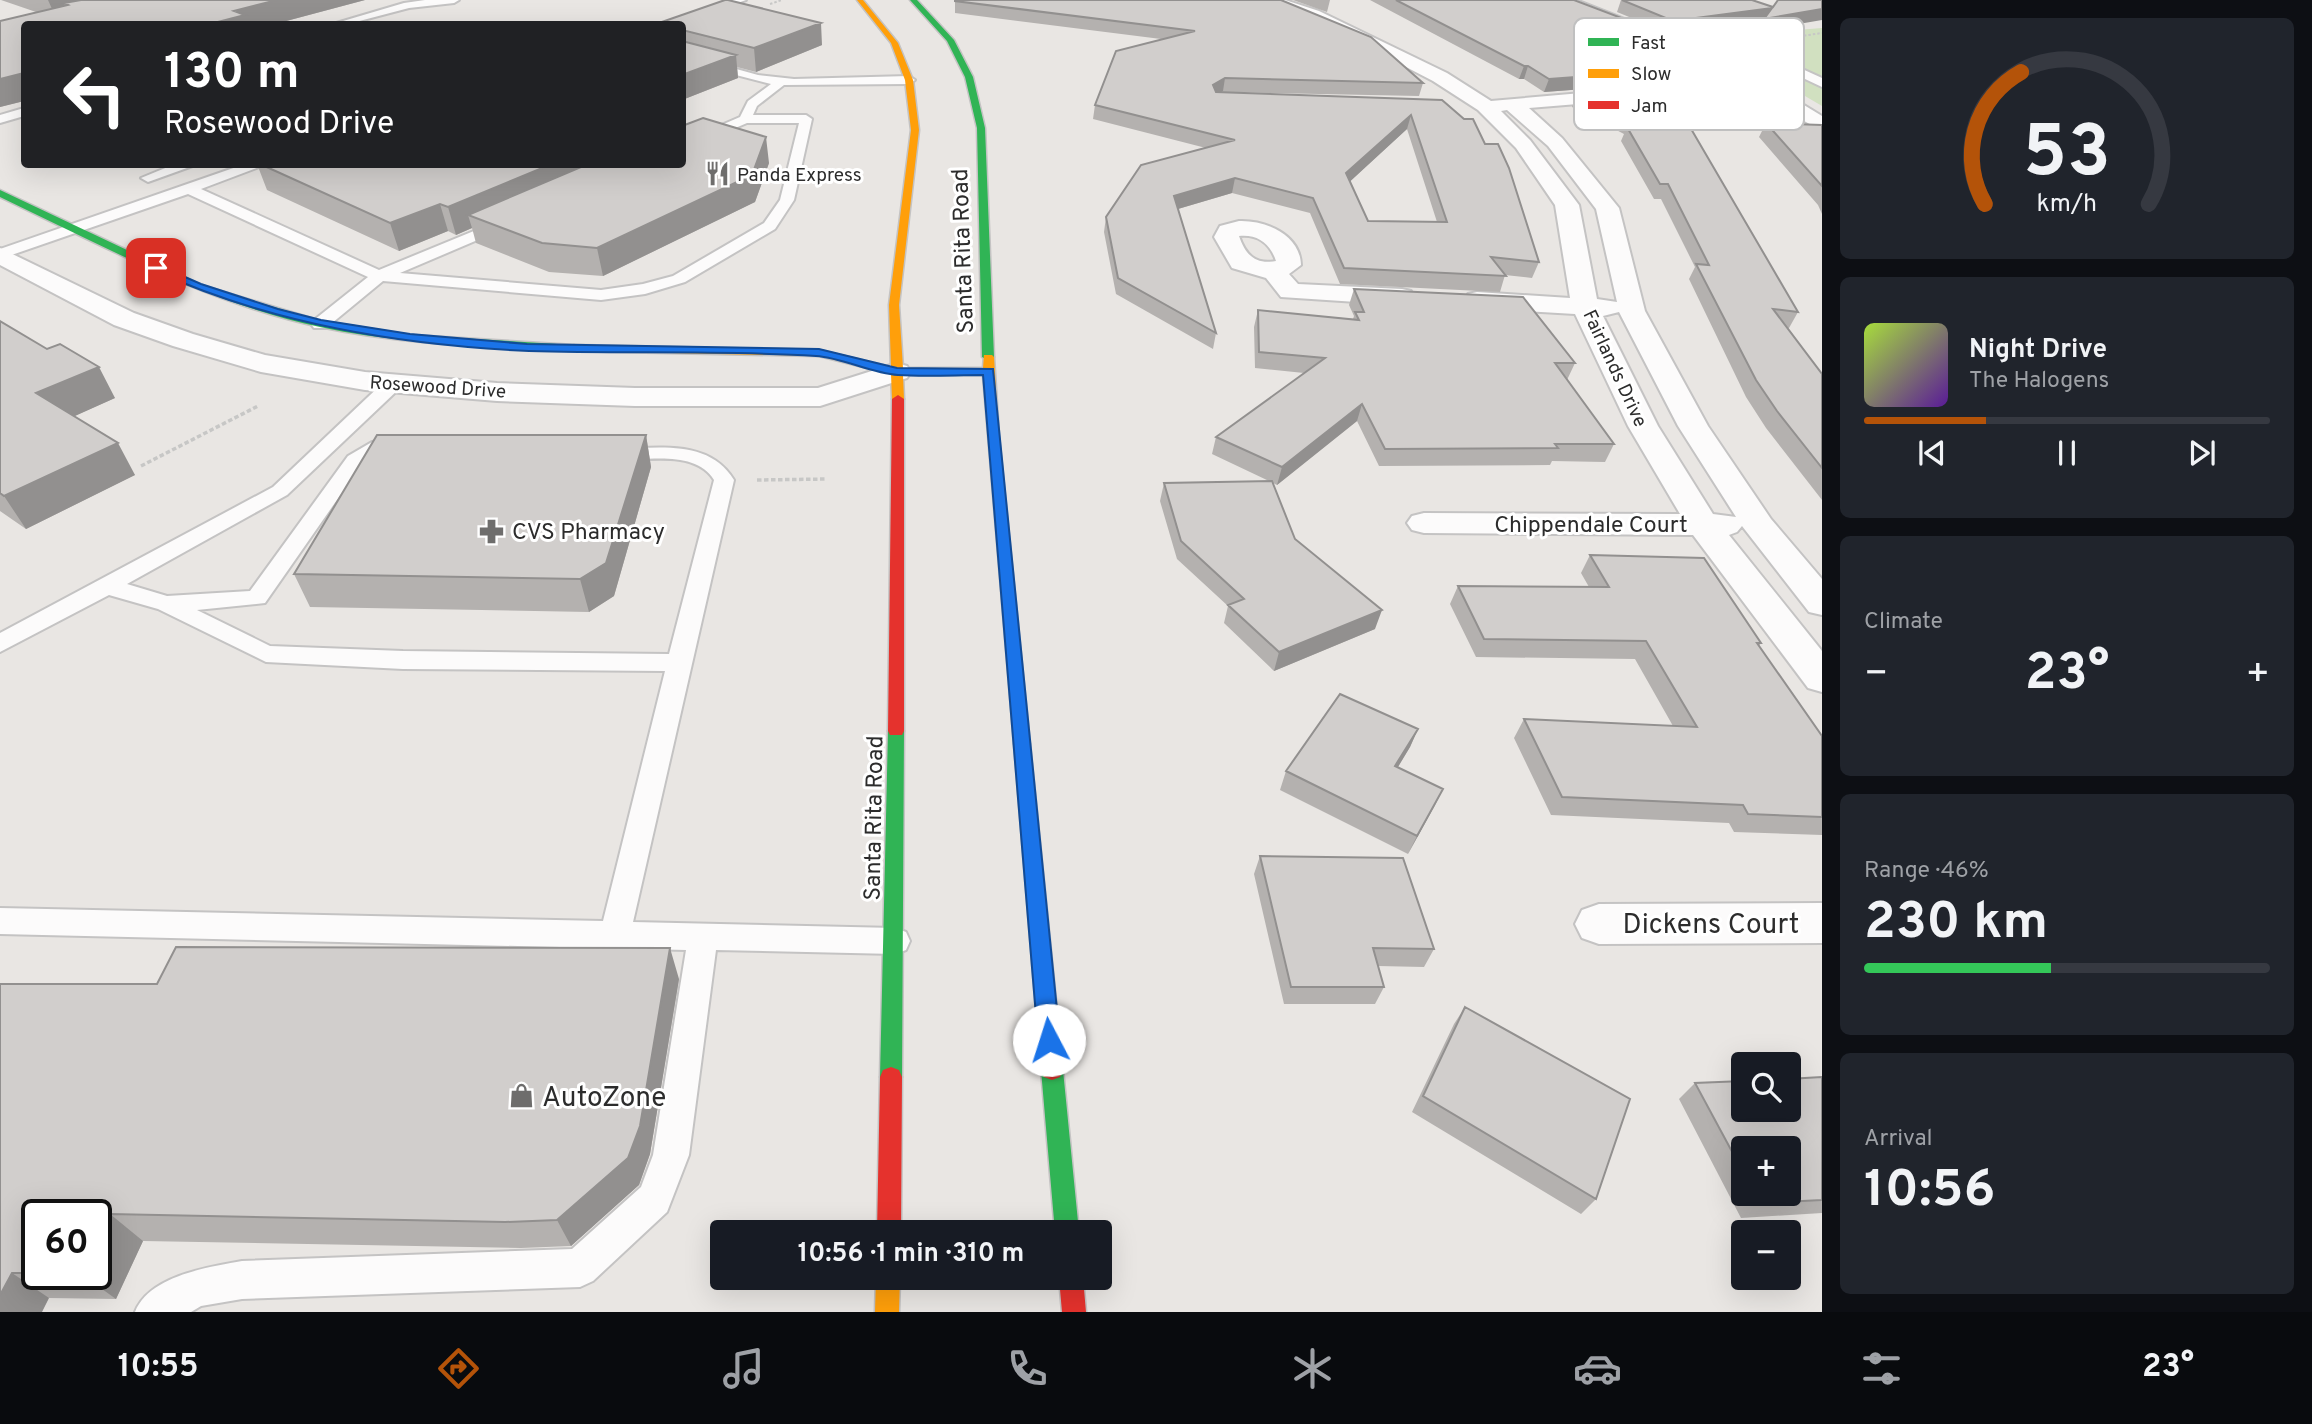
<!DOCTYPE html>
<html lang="en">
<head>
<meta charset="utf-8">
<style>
	body { margin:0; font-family:Overpass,sans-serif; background:#20242c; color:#f1f3f6; height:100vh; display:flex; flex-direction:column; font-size:26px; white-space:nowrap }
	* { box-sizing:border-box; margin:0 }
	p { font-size:23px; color:#9ea1a6 }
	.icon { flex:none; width:38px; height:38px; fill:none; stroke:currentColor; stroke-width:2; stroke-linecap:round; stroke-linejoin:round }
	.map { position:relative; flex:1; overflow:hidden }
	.panel { display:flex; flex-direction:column; gap:18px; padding:18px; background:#0d0f14; width:490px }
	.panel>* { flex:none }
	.top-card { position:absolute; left:21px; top:21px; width:665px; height:147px; border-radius:7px; box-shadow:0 7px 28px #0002; background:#202124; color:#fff; overflow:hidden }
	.tools { position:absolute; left:1731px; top:1052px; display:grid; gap:14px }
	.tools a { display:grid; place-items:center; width:70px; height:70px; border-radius:7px; background:#171b24; box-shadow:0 7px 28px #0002; font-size:35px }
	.speed { position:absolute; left:21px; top:1199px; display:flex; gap:14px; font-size:35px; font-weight:700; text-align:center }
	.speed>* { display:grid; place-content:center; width:91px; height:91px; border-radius:50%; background:#171b24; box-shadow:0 7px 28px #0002; line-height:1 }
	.speed .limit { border:4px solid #111; border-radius:10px; background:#fff; color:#111 }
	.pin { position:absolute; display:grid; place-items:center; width:60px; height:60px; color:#fff; margin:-30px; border-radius:14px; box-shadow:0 4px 10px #0006 }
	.me { position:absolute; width:77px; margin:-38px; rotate:355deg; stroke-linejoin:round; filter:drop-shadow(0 0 5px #0008) }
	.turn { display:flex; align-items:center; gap:24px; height:147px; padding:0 28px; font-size:32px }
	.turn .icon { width:91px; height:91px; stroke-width:2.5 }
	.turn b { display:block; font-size:49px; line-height:60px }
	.big { font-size:52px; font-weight:700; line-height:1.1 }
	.panel .card { flex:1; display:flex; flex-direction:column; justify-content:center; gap:10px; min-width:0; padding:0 24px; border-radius:10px; background:#20242c }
	.panel .dial { align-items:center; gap:0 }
	.dial svg { height:182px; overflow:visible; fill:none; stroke:#363941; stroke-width:7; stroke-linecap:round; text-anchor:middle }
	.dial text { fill:#f1f3f6; stroke:none }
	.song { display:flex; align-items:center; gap:21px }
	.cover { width:84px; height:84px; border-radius:10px; background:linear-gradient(135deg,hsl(80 70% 55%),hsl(270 70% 35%)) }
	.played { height:7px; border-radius:4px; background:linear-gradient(90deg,#b45309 30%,#363941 30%) }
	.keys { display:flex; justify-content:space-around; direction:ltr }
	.heat { display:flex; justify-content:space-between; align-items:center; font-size:38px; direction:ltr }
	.charge { height:10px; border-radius:5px; background:linear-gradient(90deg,#34c759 46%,#363941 0) }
	.trip { position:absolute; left:710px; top:1220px; width:402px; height:70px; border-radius:7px; background:#171b24; box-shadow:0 7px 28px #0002; font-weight:700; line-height:70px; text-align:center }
	.tabs { display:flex; height:112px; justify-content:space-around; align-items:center; background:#090b0e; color:#9ea1a6 }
	.tabs .icon { width:49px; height:49px }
	.tabs .selected { color:#b45309 }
	.tabs b { font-size:32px; color:#f1f3f6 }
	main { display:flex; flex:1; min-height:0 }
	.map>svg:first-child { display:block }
	.green { fill:#d1e0c0 }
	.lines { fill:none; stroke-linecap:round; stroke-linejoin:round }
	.lane-casing { stroke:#c4c3c3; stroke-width:4 }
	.street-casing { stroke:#c4c3c3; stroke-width:4 }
	.fast-casing { stroke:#c4c3c3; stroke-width:3 }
	.slow-casing { stroke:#c4c3c3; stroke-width:3 }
	.jam-casing { stroke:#c4c3c3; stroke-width:3 }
	.path-far1 { stroke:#c7c7c6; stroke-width:2; stroke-dasharray:2.5 2; stroke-linecap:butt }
	.path { stroke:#c7c7c6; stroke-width:3.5; stroke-dasharray:4.5 2.5; stroke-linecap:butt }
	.lane { fill:#fcfbfb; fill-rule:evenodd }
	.street { fill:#fcfbfb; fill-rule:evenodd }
	.fast { fill:#30b455; fill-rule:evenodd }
	.slow { fill:#ff9f0a; fill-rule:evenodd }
	.jam { fill:#e5322d; fill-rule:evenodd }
	.wall { fill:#b4b1af; fill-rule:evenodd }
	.shaded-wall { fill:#92908f }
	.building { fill:#d1cecc; stroke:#92908f; stroke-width:2; fill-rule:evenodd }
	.route { fill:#1a73e8; stroke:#114b97; stroke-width:2 }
	.labels { text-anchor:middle; stroke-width:6; stroke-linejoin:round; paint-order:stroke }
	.far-poi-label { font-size:19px; fill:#2c2c2c; stroke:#fff; text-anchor:start }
	.far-street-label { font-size:19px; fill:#2c2c2c; stroke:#fff }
	.street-label { font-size:23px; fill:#2c2c2c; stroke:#fff }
	.poi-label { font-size:23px; fill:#2c2c2c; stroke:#fff; text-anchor:start }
	.near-street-label { font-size:28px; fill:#2c2c2c; stroke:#fff }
	.near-poi-label { font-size:28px; fill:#2c2c2c; stroke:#fff; text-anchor:start }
	.key { fill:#fff; stroke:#c0c0c0; stroke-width:2 }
	.key-label { font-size:19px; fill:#2c2c2c }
</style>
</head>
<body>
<main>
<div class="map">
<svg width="1822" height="1312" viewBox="0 0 1822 1312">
	<rect width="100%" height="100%" fill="#e9e6e3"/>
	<path class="green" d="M1822,28v78l-34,-20 -101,-47z"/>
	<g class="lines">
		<defs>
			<path id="lane" d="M425,0h34l-5,3 -45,5 -61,16h-15l71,-21z
				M731,0h15l-67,24h-14z
				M1752,46l70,32v9l-72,-34 -61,2 -6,-3 6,-3z
				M682,54l76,21 36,4 115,-3 6,4 -6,4 -125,1 -27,21 -4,9h53l6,4 -18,81 -19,29 -90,53 -40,12 -44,6 -218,-19 -57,47h-12l-3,-4 3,-4 54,-43 -180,-83 -188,65v-10l245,-85h22l-66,25 178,81 124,-51 5,2 3,3 -3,3 -108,46 201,17 42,-6 30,-8 91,-53 16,-23 19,-77h-52l-65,28v-9l58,-25 8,-16 23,-17 -89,-23z
				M24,108v8l-24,7v-8z
				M175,164h23l-50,18 -7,-4z
				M394,377l7,2 2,4 -2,4 -114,108 -160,89 40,12 83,-5 98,-135 24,-14 27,-4 7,2 3,4 -3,4 -22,3 -22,13 -97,139 -68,7 73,36 133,5 266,3 45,-174c-18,-30 -68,-20 -98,-19l-7,-2 -3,-4 3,-4 7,-2c43,-1 93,-10 118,31l-101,442 262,6 11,4 4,9 -4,9 -11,4 -179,-4 -27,205 -22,57 -74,69 -13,6 -338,12 -41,7 -10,6h-56c14,-36 73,-45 107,-51l330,-12 69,-62 12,-32 33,-205 -686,-16v-26l603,13 62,-250 -262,-2 -137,-7 -108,-53 -49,-14 -109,57v-19l273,-146 114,-108z"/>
			<path id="street" d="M1261,0h24l34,11 128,62 44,28 240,-21 -76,-37 -101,-40 -2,-3h24l92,36 95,44 59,36v15l-73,-41 -220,18 33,30 57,70 26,103 63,115 63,93 51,60v36l-13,-3 -67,-86 -5,6 -8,3 93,116v41l-14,-4 -115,-153 -269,-2 -12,-3 -5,-7 5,-7 12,-3 256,1 -52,-88 -53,-112 -98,-6 -9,-2 -4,-6 4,-6 9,-2 93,6 -15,-93 -39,-57 -38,-38 -45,-29 -79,-41 -47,-21 -44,-16zM1507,110l41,36 48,63 21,93 -20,-3 -18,-94 -49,-65 -29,-29zM1619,312l59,114 58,91 -23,-3 -55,-88 -55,-110z
				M1239,221c26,-1 61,13 62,44l-12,9 9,10 104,5 9,2 4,6 -4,6 -9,2 -121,-8 -15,-19 -34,-10 -18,-31 6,-11zM1239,236c18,-2 31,7 37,25 -21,4 -31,-7 -37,-25z
				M0,248l134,65 59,21 72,21 100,17 132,11 138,5h183l79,-25 10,3 4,6 -4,6 -87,28h-185l-138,-5 -132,-11 -104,-18 -88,-26 -59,-21 -114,-60z
				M1822,903v40l-223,1 -17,-6 -7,-14 7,-14 17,-6z"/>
			<path id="fast" d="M910,0h7l37,40 19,37 12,51 9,229 -6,3 -6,-3 -5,-229 -12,-51 -18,-36z
				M0,190l201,95 120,36 89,14 164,10 6,3 -6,3c-85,-5 -171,-6 -254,-24 -113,-24 -217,-81 -320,-130z
				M896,725l6,2 2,4 -2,346 -3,7 -8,3 -8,-3 -3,-7 8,-346 2,-4z
				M1052,1060l8,3 3,7 16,162h-24l-14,-162 3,-7z"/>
			<path id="slow" d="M857,0h6l35,43 15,37 6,50 -20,175 4,63h80l1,-13h8l2,2 5,80 31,307 -2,4h-12l-2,-4 -31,-369h-80l1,24 -6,4 -6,-4 -1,-25 -72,-18 -245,-5 -6,-3 6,-3 245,5 72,17 -2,-62 22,-175 -6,-50 -14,-37z
				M876,1278h24l-1,34h-24z"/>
			<path id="jam" d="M898,395l6,4v332l-2,4h-12l-2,-4 4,-332z
				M1022,738l6,2 2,4 33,326 -3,7 -8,3 -8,-3 -3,-7 -27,-326 2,-4z
				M891,1067l8,3 3,7 -1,155h-24l3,-155 3,-7z
				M1059,1278h24l3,34h-24z"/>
		</defs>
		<use href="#lane" class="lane-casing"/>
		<use href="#street" class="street-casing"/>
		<use href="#fast" class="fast-casing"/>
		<use href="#slow" class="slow-casing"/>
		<use href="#jam" class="jam-casing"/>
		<path class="path-far1" d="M770,4l12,-4
			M1795,37l27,-4"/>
		<path class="path" d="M141,466l117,-60
			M757,480l70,-1"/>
		<use href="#lane" class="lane"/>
		<use href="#street" class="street"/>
		<use href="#fast" class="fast"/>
		<use href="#slow" class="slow"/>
		<use href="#jam" class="jam"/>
	</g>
	<path class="wall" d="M1,0h364l-90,24h-251v77l-24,6v-86l36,-9z
		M955,0h326l142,83 -4,13 -197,-4 220,8 97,162 -7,16 -27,-3 -5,17 -160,-8 -30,-71 -78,-20 -54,16 38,124 -3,16 -97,-55 -12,-62 2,-15 100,-69 -113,-29 2,-14 66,-66 -206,-26zM1407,129l30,93 -69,-1 -18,-40z
		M1293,0h37l-3,12z
		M1370,0h204l66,25 -4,10 21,36 -6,13 -107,8 -20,-13h-5z
		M1621,0l152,7 -15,24 5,-10 -95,12 -51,-21z
		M682,24l140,21 -66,27 -19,-5 1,11 -56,22z
		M1666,86l132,226 -9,16h-1l34,46v126l-56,-72 -20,-31 -57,-118 6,-12 -34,-68h-7l-33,-58 3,-7 -52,-27 5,-13z
		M1766,123l56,2v89l-4,-9 -59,-68z
		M684,125l85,38 -14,39 -152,74 -54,-4 -73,-29 -4,-15 -16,7 -8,-4 -49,20 -132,-61 -10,-26h425z
		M1354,289l221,74 -8,17 47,64 -9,18 -53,-1 -2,4 -171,1 -22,-45 -80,64 -4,-2 22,56 80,90 -101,42 -50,-48 4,-17 -51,-47 -17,-58 4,-18 105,-2 -57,-27 4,-17 88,-64 -49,-5 -1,-41 4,-17 95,9 1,-3 -5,-11z
		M0,321l115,77 -41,18 61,59 -109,54 -26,-18z
		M646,435l5,32 -37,129 -25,16 -279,-5 -16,-33z
		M1590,555l171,88 -2,3 63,90v99l-88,-3 -5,-9 -178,-8 -37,-77 10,-19 149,7 -38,-67 -159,-2 -26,-53 8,-18 131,1 -8,-14z
		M1418,729l-8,18 -12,20 45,22 -35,65 -128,-64 6,-19z
		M1260,856l174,93 -10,18 -46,-1 6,21 -9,17h-91l-30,-130z
		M679,979l-29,175 -11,31 -68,61 -50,2 -378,-7 -27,58 -67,-1 -49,14v-328h157zM37,1214l59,60h-59z
		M1465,1007l131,192 -15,15 -169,-102 42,-88z
		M1822,1077v136l-81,5 -62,-119 16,-16zM1743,1148l45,46h-45z"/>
	<path class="shaded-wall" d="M48,0h115l-95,5 -4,-2 6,13 -13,4z
		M277,0h88l-90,24h-65l24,-13z
		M1772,8l50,1v11l-64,11 5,-10 -95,12 5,-12z
		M821,23l1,22 -66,27 -2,-24z
		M1640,25l-5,13 -15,-10z
		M736,55l2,23 -56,22v-25z
		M1524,66h4l-4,13h-5z
		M1657,71l-6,13 -107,8 5,-13z
		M24,73v28l-24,6v-28z
		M1225,78l-2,13 -12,7 2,-13z
		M1411,115l-4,14 -64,59 3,-15z
		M766,137l3,26 -14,39 -152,74 -6,-28z
		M552,164h69l-153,51 4,13 -16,7 -8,-28z
		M1235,178l-3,15 -61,18 3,-15z
		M440,204l8,27 -49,20 -9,-28z
		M99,367l16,31 -60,27 -19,-32z
		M1362,404l-5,17 -80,64 5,-18z
		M646,435l5,32 -37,129 -25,16 -9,-33z
		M118,443l17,32 -109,54 -22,-33z
		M1382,610l-7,19 -101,42 5,-19z
		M1418,729l-8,18 -23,38 8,-19z
		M1443,789l-9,18 -26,47 9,-18z
		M670,948l9,31 -29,175 -11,31 -68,61 -14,-26z
		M110,1214l33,27 -27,58 -35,-25h15v-31z
		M12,1273l37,25 -7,14h-42v-17z"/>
	<path class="building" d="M81,0h196l-43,11 11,4 -35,9h-186v49l-24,6v-58l68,-16 -4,-2z
		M725,0h3l93,23 -67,25 -72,-18v-6h-26z
		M955,0h326l90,37 52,46 -198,-5 -12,7 3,7 226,8 22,19h9l12,25h13l11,24 30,94 -48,-5 15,19 -162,-8 -31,-70 -78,-20 -61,18 42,137 -98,-55 -12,-61 35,-52 94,-25 -140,-35 21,-54 79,-20 -240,-30zM1411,115l36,107 -79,-1 -22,-48z
		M1396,0h178l66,25 -20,3 15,6 22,37 -108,8 -21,-13h-4z
		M1622,0h130l21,7 5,-7h44v9l-58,10 8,-11 -99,13z
		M682,41l54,14 -54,20z
		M1666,86l132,226 -25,-3 49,65v94l-45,-57 -21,-31 -60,-116 13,1 -41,-81h-8l-33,-57 16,1 -66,-34z
		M703,118l63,19 -14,38 -155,73 -55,-5 -74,-28 120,-51h94v-38z
		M1766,123l56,2v61z
		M260,164h292l-104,43 -8,-3 -50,19z
		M1354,289l169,8 52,66h-20l59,81h-59l3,4 -173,1 -23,-45 -80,63 -66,-30 109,-79 -66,-6 -1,-42 101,10 -4,-8h9z
		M0,321l47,28 13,-5 39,23 -63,26 82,50 -114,53 -4,-3z
		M377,435h269l-40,128 -26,16 -286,-5z
		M1272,481l23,58 87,71 -103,42 -51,-47 16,-6 -63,-58 -17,-58z
		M1590,555l114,3 57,85h-4l65,93v81l-74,-3 -5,-9 -181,-8 -38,-78 173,8 -51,-86 -162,-2 -26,-53 151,1z
		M1340,694l78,35 -23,37 48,23 -26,47 -131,-65z
		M1260,856l143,2 31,91 -61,-1 11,39h-93z
		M176,947l494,1 -30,178 -12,32 -71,62 -52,2 -395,-8 -14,29v-29h-59v59h-25l-12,22v-311h157z
		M1465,1007l165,92 -34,100 -173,-103z
		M1822,1077v123l-62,3 -5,-9h33v-46h-45v24l-48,-89 48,-2v29h45v-31z"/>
	<path class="route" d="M153,266h7l41,18 77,25 43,11 89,14 117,10 292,5 78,19 96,1 67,671 -3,7 -8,3 -7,-3 -4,-7 -55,-665c-28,0 -57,2 -85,0 -28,-2 -54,-17 -82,-19 -96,-6 -192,-2 -287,-5 -129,-6 -258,-27 -376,-81z"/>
	<defs>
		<symbol id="restaurant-bare" viewBox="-9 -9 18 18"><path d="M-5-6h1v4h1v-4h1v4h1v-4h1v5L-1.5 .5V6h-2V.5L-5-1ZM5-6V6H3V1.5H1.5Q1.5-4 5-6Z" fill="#6e6d6c" stroke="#fff" stroke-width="2.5" paint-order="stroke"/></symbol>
		<symbol id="pharmacy-bare" viewBox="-9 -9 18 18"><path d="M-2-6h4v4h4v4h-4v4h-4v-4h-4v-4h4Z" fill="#6e6d6c" stroke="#fff" stroke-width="2.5" paint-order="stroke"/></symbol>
		<symbol id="shop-bare" viewBox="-9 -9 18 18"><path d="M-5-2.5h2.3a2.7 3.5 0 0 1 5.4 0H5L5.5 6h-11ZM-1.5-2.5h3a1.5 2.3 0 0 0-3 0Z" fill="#6e6d6c" stroke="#fff" stroke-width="2.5" paint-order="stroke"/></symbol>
	</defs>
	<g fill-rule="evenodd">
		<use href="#restaurant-bare" x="700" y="156" width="35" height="35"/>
		<use href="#pharmacy-bare" x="474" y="514" width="35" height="35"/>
		<use href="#shop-bare" x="504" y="1078" width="35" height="35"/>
	</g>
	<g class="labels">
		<g class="far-poi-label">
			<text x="737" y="181">Panda Express</text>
		</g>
		<g class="far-street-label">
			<text transform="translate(1616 368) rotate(65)" y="7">Fairlands Drive</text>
			<text transform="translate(438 386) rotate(4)" y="7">Rosewood Drive</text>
		</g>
		<g class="street-label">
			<text transform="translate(962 251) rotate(-92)" y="8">Santa Rita Road</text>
			<text x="1591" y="532">Chippendale Court</text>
			<text transform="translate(873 818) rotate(-89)" y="8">Santa Rita Road</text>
		</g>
		<g class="poi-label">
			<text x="512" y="539">CVS Pharmacy</text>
		</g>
		<g class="near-street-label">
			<text x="1711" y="933">Dickens Court</text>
		</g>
		<g class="near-poi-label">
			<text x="542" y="1106">AutoZone</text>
		</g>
	</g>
	<rect x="1574" y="18" width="230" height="112" rx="10" class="key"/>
	<rect x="1588" y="38" width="31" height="8" fill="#30b455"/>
	<rect x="1588" y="69" width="31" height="9" fill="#ff9f0a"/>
	<rect x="1588" y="101" width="31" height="8" fill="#e5322d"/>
	<g class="key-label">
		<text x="1631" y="49">Fast</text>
		<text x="1631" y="80">Slow</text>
		<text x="1631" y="112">Jam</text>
	</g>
</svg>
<div class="tools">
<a><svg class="icon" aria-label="search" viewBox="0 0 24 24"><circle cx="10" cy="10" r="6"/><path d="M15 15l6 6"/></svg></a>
<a>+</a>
<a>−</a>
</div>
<div class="speed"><div class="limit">60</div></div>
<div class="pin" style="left:156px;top:268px;background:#d93025"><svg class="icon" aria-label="arrive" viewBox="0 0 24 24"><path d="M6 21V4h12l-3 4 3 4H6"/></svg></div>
<svg class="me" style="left:1049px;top:1040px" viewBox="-20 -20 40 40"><circle r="19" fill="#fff"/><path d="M0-13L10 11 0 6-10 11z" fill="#1a73e8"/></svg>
<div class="trip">10:56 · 1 min · 310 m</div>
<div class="top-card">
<div class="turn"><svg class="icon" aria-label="left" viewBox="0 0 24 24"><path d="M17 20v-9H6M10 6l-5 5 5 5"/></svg><div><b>130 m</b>Rosewood Drive</div></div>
</div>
</div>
<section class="panel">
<div class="card dial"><svg viewBox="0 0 100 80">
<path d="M14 69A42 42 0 1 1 86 69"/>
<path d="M14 69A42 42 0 0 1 30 11" stroke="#b45309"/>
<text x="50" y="56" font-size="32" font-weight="700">53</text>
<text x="50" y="72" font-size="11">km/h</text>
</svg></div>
<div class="card">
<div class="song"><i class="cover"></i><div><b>Night Drive</b><p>The Halogens</p></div></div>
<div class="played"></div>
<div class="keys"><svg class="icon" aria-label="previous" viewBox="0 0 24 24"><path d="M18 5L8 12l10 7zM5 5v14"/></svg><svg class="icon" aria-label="pause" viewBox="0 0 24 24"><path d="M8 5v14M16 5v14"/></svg><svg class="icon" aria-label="next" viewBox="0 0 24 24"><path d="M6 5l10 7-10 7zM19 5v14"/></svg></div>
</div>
<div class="card"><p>Climate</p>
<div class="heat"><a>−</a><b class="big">23°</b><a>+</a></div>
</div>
<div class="card"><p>Range · 46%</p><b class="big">230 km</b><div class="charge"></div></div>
<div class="card"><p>Arrival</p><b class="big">10:56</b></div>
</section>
</main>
<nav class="tabs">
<b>10:55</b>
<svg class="icon selected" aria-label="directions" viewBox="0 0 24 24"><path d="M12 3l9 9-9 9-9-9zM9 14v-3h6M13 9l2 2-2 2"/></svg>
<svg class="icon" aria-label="music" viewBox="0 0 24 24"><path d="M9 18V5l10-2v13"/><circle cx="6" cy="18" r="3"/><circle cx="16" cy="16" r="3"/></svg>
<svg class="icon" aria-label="phone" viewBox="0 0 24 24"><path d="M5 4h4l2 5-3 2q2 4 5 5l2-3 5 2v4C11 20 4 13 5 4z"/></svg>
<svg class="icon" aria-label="climate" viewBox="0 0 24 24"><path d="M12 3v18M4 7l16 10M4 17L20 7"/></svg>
<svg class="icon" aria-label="car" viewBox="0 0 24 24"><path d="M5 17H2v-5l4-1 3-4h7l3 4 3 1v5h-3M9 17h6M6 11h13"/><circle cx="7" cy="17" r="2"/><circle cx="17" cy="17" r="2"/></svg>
<svg class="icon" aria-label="filters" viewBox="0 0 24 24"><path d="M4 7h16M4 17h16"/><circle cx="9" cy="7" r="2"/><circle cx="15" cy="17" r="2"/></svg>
<b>23°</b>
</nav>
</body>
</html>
